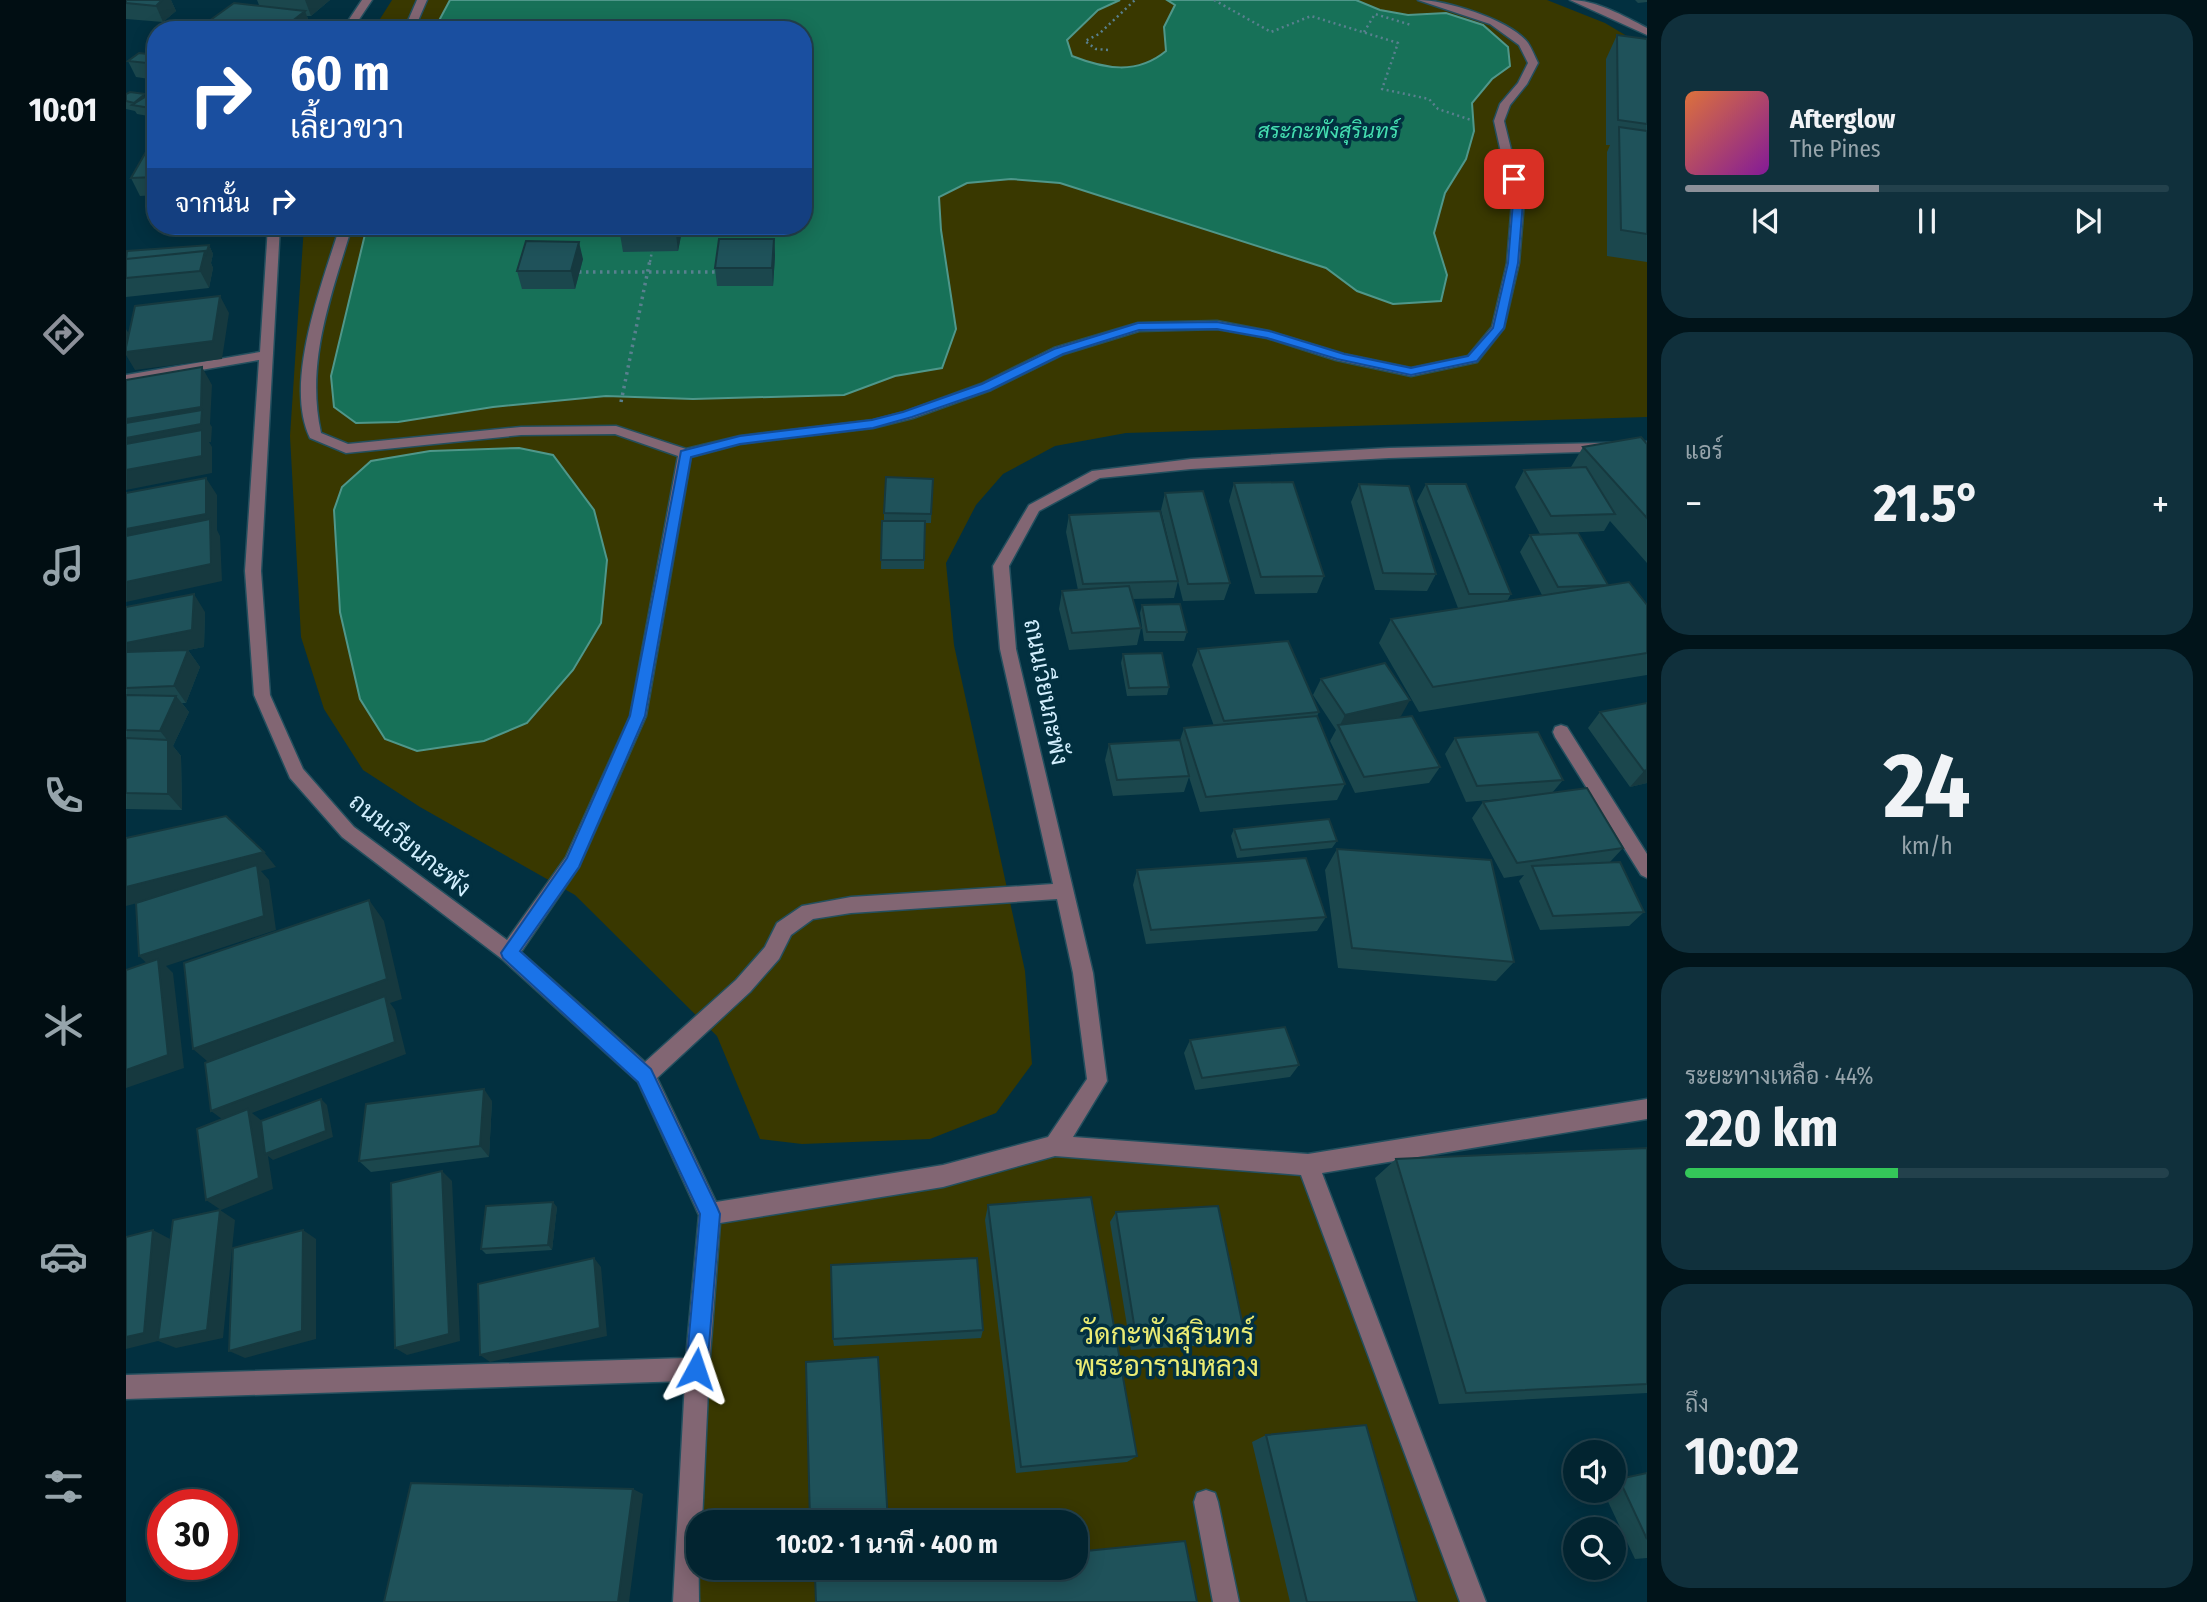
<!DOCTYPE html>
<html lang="th">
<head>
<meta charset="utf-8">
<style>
	body { margin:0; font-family:"Fira Sans Condensed",Sarabun,sans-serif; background:#10303c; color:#f1f3f6; height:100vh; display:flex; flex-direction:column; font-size:26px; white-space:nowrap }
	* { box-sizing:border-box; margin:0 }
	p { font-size:23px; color:#96a4ab }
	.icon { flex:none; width:38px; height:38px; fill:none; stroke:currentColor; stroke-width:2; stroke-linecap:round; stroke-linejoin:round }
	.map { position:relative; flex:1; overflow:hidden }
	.drawer { display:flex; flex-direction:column; gap:14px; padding:14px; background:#01141a; width:560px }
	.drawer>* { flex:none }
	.top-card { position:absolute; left:21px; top:21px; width:665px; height:214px; border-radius:28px; box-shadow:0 4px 18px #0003,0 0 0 2px #23414c; background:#1a4fa0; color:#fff; overflow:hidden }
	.fabs { position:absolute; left:1437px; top:1440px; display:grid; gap:14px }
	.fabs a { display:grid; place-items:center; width:63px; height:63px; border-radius:50%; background:#022430; box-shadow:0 4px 18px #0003,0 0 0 2px #23414c; font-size:35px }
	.speed { position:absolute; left:21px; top:1489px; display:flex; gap:14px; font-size:35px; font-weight:700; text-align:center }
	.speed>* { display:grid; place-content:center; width:91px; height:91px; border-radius:50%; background:#022430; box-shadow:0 4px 18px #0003,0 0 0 2px #23414c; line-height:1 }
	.speed .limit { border:10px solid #d22; background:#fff; color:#111 }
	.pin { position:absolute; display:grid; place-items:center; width:60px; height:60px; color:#fff; margin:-30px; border-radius:14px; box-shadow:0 4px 10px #0006 }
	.me { position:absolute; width:77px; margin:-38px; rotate:5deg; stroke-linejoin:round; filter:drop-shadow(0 0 5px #0008) }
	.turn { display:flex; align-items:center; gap:24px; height:147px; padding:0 28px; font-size:32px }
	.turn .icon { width:91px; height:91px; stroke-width:2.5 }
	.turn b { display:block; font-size:49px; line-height:60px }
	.then { display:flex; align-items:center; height:66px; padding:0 28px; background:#0003; gap:14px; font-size:26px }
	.big { font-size:52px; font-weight:700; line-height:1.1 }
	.drawer .tile { flex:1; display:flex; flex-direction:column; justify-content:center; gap:10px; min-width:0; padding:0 24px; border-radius:28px; background:#10303c }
	.drawer .dial { align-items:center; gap:0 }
	.dial b { font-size:91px; line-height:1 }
	.song { display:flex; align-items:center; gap:21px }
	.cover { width:84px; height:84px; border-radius:10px; background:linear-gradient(135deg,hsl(20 70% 55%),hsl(290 70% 35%)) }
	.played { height:7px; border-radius:4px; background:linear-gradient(90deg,#8c9099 40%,#23414c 40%) }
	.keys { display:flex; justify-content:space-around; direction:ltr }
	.heat { display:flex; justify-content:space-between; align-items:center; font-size:38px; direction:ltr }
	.charge { height:10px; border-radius:5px; background:linear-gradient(90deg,#34c759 44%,#23414c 0) }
	.trip { position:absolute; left:560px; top:1510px; width:402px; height:70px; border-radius:28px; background:#022430; box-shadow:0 4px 18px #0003,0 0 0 2px #23414c; font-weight:700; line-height:70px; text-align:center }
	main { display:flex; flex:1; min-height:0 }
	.menu { display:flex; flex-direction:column; width:126px; justify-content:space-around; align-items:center; background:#010e13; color:#96a4ab }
	.menu .icon { width:49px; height:49px }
	.menu .selected { color:#8c9099 }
	.menu b { font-size:32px; color:#f1f3f6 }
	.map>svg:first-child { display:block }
	.green { fill:#393800; fill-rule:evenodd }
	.water { fill:#177158; stroke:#4f978a; stroke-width:2 }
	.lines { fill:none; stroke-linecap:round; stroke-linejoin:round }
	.minor-casing { stroke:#234f5e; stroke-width:3 }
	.path-far1 { stroke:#59808f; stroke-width:2.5; stroke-dasharray:2 3.5; stroke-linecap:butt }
	.path { stroke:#59808f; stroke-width:3.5; stroke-dasharray:2.5 4.5; stroke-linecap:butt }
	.minor { fill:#826673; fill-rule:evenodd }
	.wall { fill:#1b474d }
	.shaded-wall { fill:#16393f }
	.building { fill:#1f525a; stroke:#16393f; stroke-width:2 }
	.route { fill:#1a73e8; stroke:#114b97; stroke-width:2 }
	.labels { text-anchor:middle; stroke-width:7; stroke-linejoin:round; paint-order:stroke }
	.far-water-label { font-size:21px; font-style:italic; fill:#44deb1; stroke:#023040 }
	.street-label { font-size:24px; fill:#d2effe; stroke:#023040 }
	.near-park-label { font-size:28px; fill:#ecec73; stroke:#023040 }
</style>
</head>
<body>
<main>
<nav class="menu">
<b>10:01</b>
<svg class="icon selected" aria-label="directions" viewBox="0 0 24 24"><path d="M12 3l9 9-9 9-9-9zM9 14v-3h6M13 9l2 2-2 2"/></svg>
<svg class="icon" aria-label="music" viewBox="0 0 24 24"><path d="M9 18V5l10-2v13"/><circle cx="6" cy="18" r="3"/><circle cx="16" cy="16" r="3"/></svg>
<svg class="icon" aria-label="phone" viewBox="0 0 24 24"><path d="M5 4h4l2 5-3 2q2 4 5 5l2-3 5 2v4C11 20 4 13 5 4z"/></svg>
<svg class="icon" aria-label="climate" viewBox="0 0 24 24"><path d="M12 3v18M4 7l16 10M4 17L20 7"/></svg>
<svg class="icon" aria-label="car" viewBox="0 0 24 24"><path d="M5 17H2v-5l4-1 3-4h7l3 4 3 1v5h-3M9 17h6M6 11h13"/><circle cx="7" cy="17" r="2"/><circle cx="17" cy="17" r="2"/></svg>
<svg class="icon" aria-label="filters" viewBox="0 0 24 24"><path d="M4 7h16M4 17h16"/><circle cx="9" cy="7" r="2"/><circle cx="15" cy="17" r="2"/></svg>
</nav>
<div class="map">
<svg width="1521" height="1602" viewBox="0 0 1521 1602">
	<rect width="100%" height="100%" fill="#023040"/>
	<path class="green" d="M266,0h1155l58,23 42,25v369l-521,16 -71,13 -52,28 -27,31 -30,58 8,82 71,326 7,93 -36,49 -66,26 -128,5 -42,-5 -43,-103 -142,-141 -155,-88 -57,-37 -39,-61 -23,-72 -11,-201 14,-210h499v-196h-430z
		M929,1146l253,19 165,437h-792l29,-388zM572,1522h378v46h-378z"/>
	<path class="water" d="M324,0h670l-22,10 -31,30 5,16c33,13 65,19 94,-5l-2,-24 11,-22 -8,-5h189l24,10 28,5 38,-2 37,12 25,22 2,19 -18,13 -20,24 2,28 -8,28 -21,34 -11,40 13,42 -6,26 -48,3 -36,-13 -31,-23 -266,-85 -49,-4 -44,4 -28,14 2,33 15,99 -14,39 -47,8 -51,19 -151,4 -87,-3 -113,11 -95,15 -42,1 -22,-16 -3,-31 36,-150h436v-196h-369z
		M393,448l34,7 41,55 13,50 -6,63 -28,47 -46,53 -43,18 -67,10 -32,-12 -25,-40 -20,-87 -6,-102 8,-23 29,-26 59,-10z"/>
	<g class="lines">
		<defs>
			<path id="minor" d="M236,0h10l-20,30h-10z
				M291,0h10l-13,30h-10z
				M1292,0c28,0 93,20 110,43 4,6 7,14 10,20l-11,21 -17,21 -6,16 20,81 -5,61 -15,65 -27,34 -66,14 -75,-16 -69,-22 -50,-9 -78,2 -75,23 -73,36 -78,28 -40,10 -133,16 -49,13 -45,259 -67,151 -58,85 124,110 91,-82 29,-33 12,-24 25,-17 49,-9 202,-13 -53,-235 -7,-83 36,-61 63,-34 99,-12 198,-11 258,-6v8l-258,8 -198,11 -91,9 -61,33 -30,55 7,83 77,324 14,108 -34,56 235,17 339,-55v20l-325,54 164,429h-26l-159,-427 -246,-19 -112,31 -223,36 -11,146 -7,153h-4l1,80h-26l12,-221 -559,18v-24l560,-17 13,-143 -61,-133 -136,-123 -160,-122 -52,-59 -36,-83 -9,-124 14,-211 -133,23v-8l134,-23 8,-126h12l-19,345 9,124 33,74 51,58 153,113 59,-83 64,-141 48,-260 -63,-22 -94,1 -175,18 -36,-15c-27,-55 13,-157 30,-212h12c-20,68 -47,135 -31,207l27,11 173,-17 95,-1 70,23 54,-13 133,-16 31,-8 77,-28 73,-36 84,-25 79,-2 52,10 75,23 67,14 57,-12 24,-29 15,-64 5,-61 -18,-81 6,-17 18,-21 10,-20 -9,-18 -29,-21zM931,899l16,74 14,106 -39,58 -105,28 -227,37 -59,-124 93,-86 29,-33 12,-24 22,-16 38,-6z
				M1444,0c26,0 54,16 77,28v7z
				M1435,725l6,2 80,127v24l-6,-3 -86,-138 -2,-5 2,-5z
				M1080,1490l9,3 3,9 21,100h-26l-19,-100 3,-9z"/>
		</defs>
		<use href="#minor" class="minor-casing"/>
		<path class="path-far1" d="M1088,0l57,32 40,-16 87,27 -16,46 47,10 9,10 33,11
			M1238,32l11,-18 36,11
			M982,50l-12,-1 -11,-8 14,-7 36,-34
			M524,262l2,-11"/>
		<path class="path" d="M453,272h140
			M495,402l29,-142"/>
		<use href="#minor" class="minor"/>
	</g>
	<path class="wall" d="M0,0h45l5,11 -13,11 -37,-3z
		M131,0h73l-19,16h-4l4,11 -109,-1 57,-21z
		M1509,0h12v2l-9,1z
		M1491,35l30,4v223l-40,-6v-104l3,-7h-4v-86z
		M30,55v25l-20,-3 -8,-16z
		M0,94l27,4 3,-2v20l-2,1 -17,-3 -2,-3 -9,-2z
		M30,143v52l-16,1 -9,-18z
		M496,226h61l-5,25 -55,1 -3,-18z
		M648,239l1,17 -2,30h-56l-2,-18z
		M83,245l4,9 -2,9 2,5 -4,20 -83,9v-42z
		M457,259l-8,30h-53l-5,-18z
		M1521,444v119l-37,-42 -6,10 -64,3 -25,-47 9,-17 47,-3 12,-20z
		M807,479l-2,44h-6l-1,46h-43l1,-48h2v-8z
		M1108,483l90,93 -7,17 -62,1 -26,-93z
		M1233,484l77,90 -9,17 -52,-1 -24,-88z
		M1300,484l85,110 -4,7 35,-6 -22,-43 10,-17 78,50 39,20v70l-228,37 -40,-69 12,-24 67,-11 -41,-107z
		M1039,493l65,90 -6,17 -41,1 -5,-20 -4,17 -42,1 9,29 -4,17 -68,5 -10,-41 3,-18 16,-1 -12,-58 3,-17 103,41 -11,-46z
		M1016,605l45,27 -3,9h-40l-4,-28z
		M0,607l79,5 -1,35 -16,3 12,17 -14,36h-4l7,9 -16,34 8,10 1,54 -56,-1z
		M1072,649l121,63 -2,4 28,68 -8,16 -137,12 -11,-35 -5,15 -71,4 -8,-36 4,-16 71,-4 4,-12 30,-2 -22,-61z
		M997,654l46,33 -2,8 -40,1 -6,-33z
		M1195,679l80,37 -10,3 49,48 -11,16 -74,10 -25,-52 6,-11 -23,-35z
		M1521,703v80l-17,4 -42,-59 12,-16z
		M1329,738l108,42 -11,13 71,55 -13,14 34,50 -15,14 -89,4 -21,-49 5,-6 -20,3 -32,-60 11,-16 29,-4 -46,4 -21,-48z
		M1108,829l103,12 -5,7 -95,10 -6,-22z
		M1211,849l177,113 -18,19 -158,-13 -13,-98z
		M1011,870l189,47 -9,14 -171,13 -13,-59z
		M1064,1040l109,25 -9,12 -95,13 -11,-37z
		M366,1101l-3,56 -118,15 -12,-11z
		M1521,1148v245l-208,11 -64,-226 21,-19z
		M862,1205l149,251 -10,6 -111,11 -31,-253z
		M431,1207l-5,43 -66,4 -5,-5z
		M990,1212l129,124 -8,7 -106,7 -21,-128z
		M857,1330l-2,8 -147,8 -1,-7z
		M1140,1435l151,167h-127l-38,-160z
		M1521,1473v85l-12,1 -32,-68h11v-11z"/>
	<path class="shaded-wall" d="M36,0h9l5,11 -13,11 -7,-16z
		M179,0h25l-19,16z
		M179,11l6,16 -4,3h-26z
		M28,106l2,4v6l-2,1 -4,-9z
		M551,226h6l-5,25 -2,-17z
		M648,239l1,17 -2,30 -1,-18z
		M453,242l4,17 -8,30 -4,-18z
		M83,245l4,9 -2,9 2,5 -4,20 -9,-17 5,-20z
		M94,296l9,17 -7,46 -87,11 -9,-15v1v-27l3,5z
		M76,367l10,18 -2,39 2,3 -1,15h-2l3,5v26l-86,17v-71z
		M80,478l11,17v35l3,6 2,45 -96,21v-73z
		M68,594l11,18 -1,35 -16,3 12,17 -14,36 -12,-17 -48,-23v-20z
		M50,696l13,16 -16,34 8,10 1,54 -14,-16v-53l-8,-10z
		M1284,700l-9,16 -60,15 -2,-4 6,-12z
		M1521,770v13l-17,4 14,-16z
		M138,852l12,15 -15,4 8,9 7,50 -110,36 7,7 11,95 -58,20v-18l28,-100 -15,-14 118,-84 -131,34v-19z
		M243,900l15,21 18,78 -12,4 5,7 11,44 -154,59 10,8 59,-22 6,6 6,32 -60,23 -5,-4 5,33 -52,21 -15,-10 20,-78 -15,-11 3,-44 -21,-18z
		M358,1089l8,12 -3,56 -9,-11z
		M316,1171l10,10 8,160 -53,14 -12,-7z
		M427,1202l4,5 -5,43 -4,-5z
		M94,1210l15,10 -12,118 -47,10 -18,-7 -32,8v-12l27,-107 17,9z
		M177,1230l13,9v100l-71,19 -16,-7z
		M468,1258l7,9 6,69 -117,26 -10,-7z
		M507,1489l10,5 -14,108h-11z"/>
	<path class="building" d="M0,0h36l-6,6 -30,-3z
		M108,3l71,8 -24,19h-41l-27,-4 21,4h-67l9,-7 26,3z
		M1491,35l30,4v85l-29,-4z
		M13,53l17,2v9l-28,-3z
		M4,92l15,2 -11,9 -8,-2v-7z
		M19,97l8,1 -2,2 3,6 -4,2 -18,-3z
		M1493,127l28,4v103l-26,-4z
		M25,143h5v34l-25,1z
		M496,226h55l-1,8h-56z
		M593,239h55l-2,29h-57z
		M400,241l53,1 -8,29h-54z
		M83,245l-3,9 -1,-3 -79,8 1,-8z
		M79,251l-5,20 -74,7v-19z
		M94,296l-7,45 -87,11v-5l9,-41z
		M76,367l-1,40 -75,12v-39z
		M76,410l-1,14 -75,14v-15z
		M76,430v26l-76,14v-26z
		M1515,437l6,7v74l-64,-71z
		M1460,467l29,47 -64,2 -27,-46z
		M760,477l47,2 -2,35 -47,-1z
		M80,478v36l-80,15v-36z
		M1167,482l31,94 -63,1 -27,-94z
		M1233,484l50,2 27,88 -53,-1z
		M1300,484h40l45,110h-42z
		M1077,491l27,92 -42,1 -23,-91z
		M1034,511l18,70 -95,3 -14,-69z
		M84,519l1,45 -85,18v-46z
		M756,521h43l-1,39h-43z
		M1452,533l30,52 -50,2 -28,-52z
		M1503,582l18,23v48l-214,34 -42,-68z
		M1003,586l12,42 -69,5 -10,-42z
		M68,594l-2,36 -66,13v-36z
		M1054,604l7,28h-40l-5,-27z
		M1162,641l31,71 -95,9 -26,-72z
		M62,650l-14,36 -48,2v-36z
		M1036,653l7,34 -40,1 -6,-34z
		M1259,663l25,37 -65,15 -24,-36z
		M0,695l50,1 -16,35 -34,-1z
		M1521,703v67l-3,1 -44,-59z
		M1191,716l28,68 -139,13 -22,-69z
		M1286,716l28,51 -76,10 -26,-52z
		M1412,732l25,48 -86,6 -22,-48z
		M0,738l42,2v54l-42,-1z
		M1054,740l9,36 -72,4 -8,-36z
		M1461,788l36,60 -106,15 -34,-61z
		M100,816l38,36 -138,35v-49z
		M1203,819l8,22 -96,9 -7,-21z
		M1211,849l154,11 23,102 -162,-14z
		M1180,858l20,59 -175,13 -14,-60z
		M1494,862l24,50 -91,4 -21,-50z
		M131,865l7,51 -125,40 -3,-53z
		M243,900l18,79 -194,70 -9,-86z
		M32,959l10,96 -42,15v-100z
		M259,996l10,46 -184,69 -6,-48z
		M1159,1027l14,38 -97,13 -12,-38z
		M358,1089l-4,57 -121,15 7,-57z
		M195,1099l5,32 -61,23 -4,-33z
		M122,1109l11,69 -53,22 -9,-71z
		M1521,1148v236l-181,9 -70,-234z
		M316,1171l7,163 -54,14 -4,-165z
		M965,1197l46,259 -116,11 -33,-262z
		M427,1202l-5,43 -67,4 5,-43z
		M1092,1206l27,130 -108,7 -21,-131z
		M94,1210l-13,120 -49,10 15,-120z
		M27,1230l-9,103 -18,4v-100z
		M177,1230l-1,101 -73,20 4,-103z
		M468,1258l6,70 -120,27 -2,-71z
		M851,1258l6,72 -150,9 -2,-74z
		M752,1357l10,165h-78l-4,-160z
		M1240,1425l51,177h-110l-41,-167z
		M1521,1473v66l-28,-60z
		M285,1483l222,6 -15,113h-234z
		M1059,1541l12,61h-381l-1,-25 97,-9h164v-16z"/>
	<path class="route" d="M1388,176l5,3 4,23 -5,61 -14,65 -27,33 -66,14 -74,-16 -70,-21 -50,-9 -78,1 -76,24 -73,36 -78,27 -39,11 -133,16 -49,13 -46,259 -66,151 -59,84 131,118 66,138 3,7 -13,155 -3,7 -8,3 -7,-3 -3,-7 14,-155 -62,-132 -135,-124 -2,-5 66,-95 63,-142 51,-265 59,-15 132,-16 31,-8 79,-28 72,-35 84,-26 79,-1 52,9 75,23 67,14 57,-12 25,-28 15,-65 5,-61 -4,-23z"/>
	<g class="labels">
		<g class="far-water-label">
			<text x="1202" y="138">สระกะพังสุรินทร์</text>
		</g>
		<g class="street-label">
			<text transform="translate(920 692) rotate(79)" y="8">ถนนเวียนกะพัง</text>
			<text transform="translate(284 845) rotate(39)" y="8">ถนนเวียนกะพัง</text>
		</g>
		<g class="near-park-label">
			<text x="1041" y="1344">วัดกะพังสุรินทร์<tspan x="1041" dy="32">พระอารามหลวง</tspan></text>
		</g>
	</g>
</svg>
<div class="fabs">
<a><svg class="icon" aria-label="sound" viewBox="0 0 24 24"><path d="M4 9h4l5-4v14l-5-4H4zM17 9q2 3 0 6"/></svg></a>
<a><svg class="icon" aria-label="search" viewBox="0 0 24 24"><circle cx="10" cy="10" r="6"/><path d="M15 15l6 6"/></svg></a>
</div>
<div class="speed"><div class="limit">30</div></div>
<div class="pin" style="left:1388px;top:179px;background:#d93025"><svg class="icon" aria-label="arrive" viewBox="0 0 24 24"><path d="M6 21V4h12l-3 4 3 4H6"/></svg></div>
<svg class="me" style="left:570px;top:1369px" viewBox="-20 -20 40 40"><path d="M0-17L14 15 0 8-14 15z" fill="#1a73e8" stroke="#fff" stroke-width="4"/></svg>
<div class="trip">10:02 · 1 นาที · 400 m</div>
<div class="top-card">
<div class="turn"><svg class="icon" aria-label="right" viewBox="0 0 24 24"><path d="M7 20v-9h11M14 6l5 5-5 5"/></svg><div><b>60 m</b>เลี้ยวขวา</div></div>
<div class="then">จากนั้น<svg class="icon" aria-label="right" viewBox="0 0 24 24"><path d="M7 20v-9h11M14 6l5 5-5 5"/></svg></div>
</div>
</div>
<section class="drawer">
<div class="tile">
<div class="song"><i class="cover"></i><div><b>Afterglow</b><p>The Pines</p></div></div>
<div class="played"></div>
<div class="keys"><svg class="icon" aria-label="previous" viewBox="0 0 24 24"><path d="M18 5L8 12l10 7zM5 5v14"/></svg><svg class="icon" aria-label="pause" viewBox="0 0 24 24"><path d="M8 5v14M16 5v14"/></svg><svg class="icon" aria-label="next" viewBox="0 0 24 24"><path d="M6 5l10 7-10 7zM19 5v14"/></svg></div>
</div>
<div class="tile"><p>แอร์</p>
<div class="heat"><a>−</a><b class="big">21.5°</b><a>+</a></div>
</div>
<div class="tile dial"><b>24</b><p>km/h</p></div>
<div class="tile"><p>ระยะทางเหลือ · 44%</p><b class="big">220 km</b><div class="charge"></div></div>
<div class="tile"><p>ถึง</p><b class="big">10:02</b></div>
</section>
</main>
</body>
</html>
